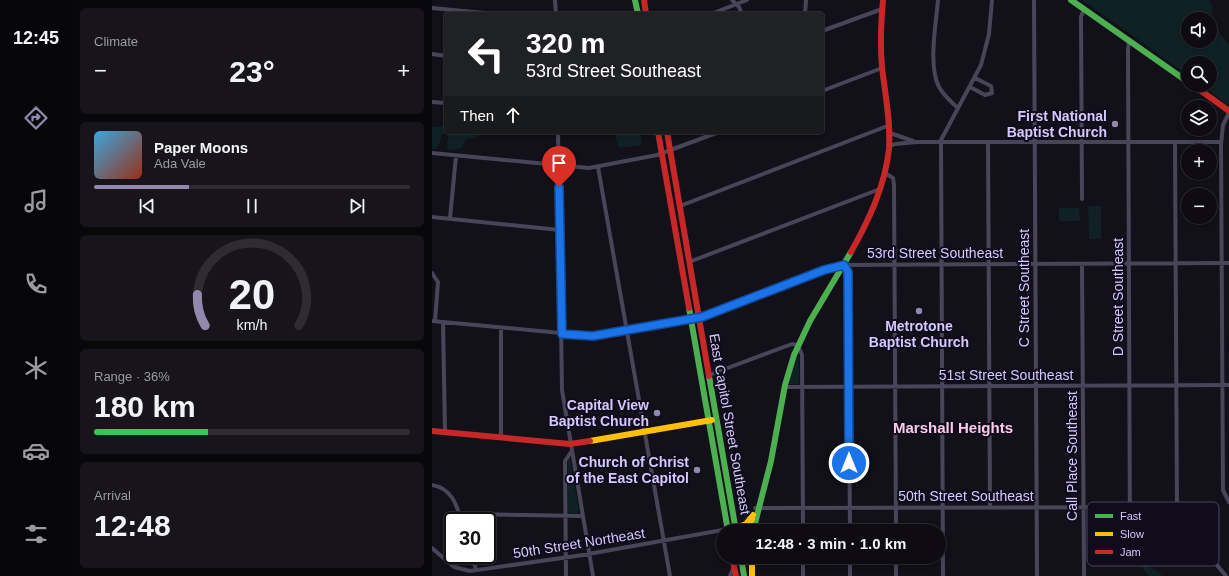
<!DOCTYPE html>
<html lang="en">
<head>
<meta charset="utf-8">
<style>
	body { margin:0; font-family:Arial,sans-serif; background:#17151b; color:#f1f3f6; height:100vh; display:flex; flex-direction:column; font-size:15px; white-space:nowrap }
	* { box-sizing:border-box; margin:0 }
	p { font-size:13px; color:#9b9b9f }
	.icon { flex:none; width:22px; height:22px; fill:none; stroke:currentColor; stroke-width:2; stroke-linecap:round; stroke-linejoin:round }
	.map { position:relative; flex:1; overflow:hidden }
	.side { display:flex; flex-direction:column; gap:8px; padding:8px; background:#08070a; width:360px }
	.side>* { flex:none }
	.banner { position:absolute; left:12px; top:12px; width:380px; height:122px; border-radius:4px; box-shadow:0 2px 6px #0003,0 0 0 1px #2e2c32; background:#202124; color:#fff; overflow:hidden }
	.tools { position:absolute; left:749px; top:12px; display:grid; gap:8px }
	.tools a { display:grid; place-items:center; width:36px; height:36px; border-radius:50%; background:#0e0c12; box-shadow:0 2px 6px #0003,0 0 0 1px #2e2c32; font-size:20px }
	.speed { position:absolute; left:12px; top:512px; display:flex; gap:8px; font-size:20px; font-weight:700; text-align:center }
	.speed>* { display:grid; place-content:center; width:52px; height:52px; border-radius:50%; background:#0e0c12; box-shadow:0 2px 6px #0003,0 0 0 1px #2e2c32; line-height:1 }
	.speed .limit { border:2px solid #111; border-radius:6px; background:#fff; color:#111 }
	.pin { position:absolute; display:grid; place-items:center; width:34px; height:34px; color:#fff; margin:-41px -17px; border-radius:50% 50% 50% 0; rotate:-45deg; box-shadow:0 0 4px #0007 }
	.pin .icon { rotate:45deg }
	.me { position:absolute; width:44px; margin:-22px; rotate:0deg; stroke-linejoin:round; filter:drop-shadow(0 0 3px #0008) }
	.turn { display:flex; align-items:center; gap:14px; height:84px; padding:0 16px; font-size:18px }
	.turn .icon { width:52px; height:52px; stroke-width:2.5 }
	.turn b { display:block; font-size:28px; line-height:34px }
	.then { display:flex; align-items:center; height:38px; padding:0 16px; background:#0003; gap:8px; font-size:15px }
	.big { font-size:30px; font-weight:700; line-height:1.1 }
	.side .card { flex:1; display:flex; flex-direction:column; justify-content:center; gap:6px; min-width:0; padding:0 14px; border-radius:6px; background:#17151b }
	.side .dial { align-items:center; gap:0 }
	.dial svg { height:104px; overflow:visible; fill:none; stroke:#2e2c32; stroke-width:7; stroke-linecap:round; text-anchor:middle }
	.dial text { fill:#f1f3f6; stroke:none }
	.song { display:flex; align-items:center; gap:12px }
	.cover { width:48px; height:48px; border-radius:6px; background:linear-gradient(135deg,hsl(200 70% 55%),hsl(10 70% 35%)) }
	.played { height:4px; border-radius:2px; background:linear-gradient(90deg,#9088ad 30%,#2e2c32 30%) }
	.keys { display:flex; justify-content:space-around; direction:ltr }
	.heat { display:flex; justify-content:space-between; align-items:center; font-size:22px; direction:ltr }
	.charge { height:6px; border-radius:3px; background:linear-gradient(90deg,#34c759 36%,#2e2c32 0) }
	.trip { position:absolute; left:284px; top:524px; width:230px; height:40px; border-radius:20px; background:#0e0c12; box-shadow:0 2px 6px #0003,0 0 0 1px #2e2c32; font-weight:700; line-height:40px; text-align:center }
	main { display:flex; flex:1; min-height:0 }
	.tabs { display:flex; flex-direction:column; width:72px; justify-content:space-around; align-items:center; background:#060507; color:#9b9b9f }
	.tabs .icon { width:28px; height:28px }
	.tabs .current { color:#9088ad }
	.tabs b { font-size:18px; color:#f1f3f6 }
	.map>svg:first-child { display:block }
	.green { fill:#0f2124; fill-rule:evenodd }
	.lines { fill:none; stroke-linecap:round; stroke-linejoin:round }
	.street { stroke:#484559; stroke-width:4 }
	.fast { stroke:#4caf50; stroke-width:6 }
	.slow { stroke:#ffc107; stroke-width:6 }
	.jam { stroke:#c62828; stroke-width:6 }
	.route-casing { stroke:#114b97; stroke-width:10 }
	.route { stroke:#1a73e8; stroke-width:7 }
	.poi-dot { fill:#9088ad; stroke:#100c1c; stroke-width:1.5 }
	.labels { text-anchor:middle; stroke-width:4; stroke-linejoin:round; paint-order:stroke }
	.poi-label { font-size:14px; font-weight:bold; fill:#d4c9fd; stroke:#100c1c; text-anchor:end }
	.street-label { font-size:14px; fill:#d4c9fd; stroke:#100c1c }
	.neighbourhood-label { font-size:15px; font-weight:bold; fill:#fdcbe6; stroke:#100c1c }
	.key { fill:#100c1c; stroke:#4b4560; stroke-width:1 }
	.key-label { font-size:11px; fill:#d4c9fd }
</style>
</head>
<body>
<main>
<nav class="tabs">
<b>12:45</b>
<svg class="icon current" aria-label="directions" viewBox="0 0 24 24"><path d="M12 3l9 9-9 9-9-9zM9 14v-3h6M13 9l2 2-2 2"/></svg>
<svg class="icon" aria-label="music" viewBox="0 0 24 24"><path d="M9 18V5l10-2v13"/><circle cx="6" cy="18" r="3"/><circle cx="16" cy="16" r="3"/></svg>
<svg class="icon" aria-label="phone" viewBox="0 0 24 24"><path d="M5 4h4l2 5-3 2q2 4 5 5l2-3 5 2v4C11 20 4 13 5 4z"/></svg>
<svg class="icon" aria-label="climate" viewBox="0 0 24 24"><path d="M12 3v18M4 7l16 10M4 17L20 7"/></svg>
<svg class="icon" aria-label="car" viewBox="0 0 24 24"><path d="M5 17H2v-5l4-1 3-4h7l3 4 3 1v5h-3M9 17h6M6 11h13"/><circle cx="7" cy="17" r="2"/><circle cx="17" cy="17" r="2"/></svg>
<svg class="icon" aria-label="filters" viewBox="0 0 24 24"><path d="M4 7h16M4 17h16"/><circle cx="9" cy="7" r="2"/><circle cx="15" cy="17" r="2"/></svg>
</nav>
<section class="side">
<div class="card"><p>Climate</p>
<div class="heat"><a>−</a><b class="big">23°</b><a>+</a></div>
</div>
<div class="card">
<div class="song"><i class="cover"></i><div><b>Paper Moons</b><p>Ada Vale</p></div></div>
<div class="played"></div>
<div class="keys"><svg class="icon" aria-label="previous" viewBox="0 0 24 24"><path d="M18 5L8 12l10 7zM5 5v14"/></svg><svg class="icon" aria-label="pause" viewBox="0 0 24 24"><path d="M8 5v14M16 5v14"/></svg><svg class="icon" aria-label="next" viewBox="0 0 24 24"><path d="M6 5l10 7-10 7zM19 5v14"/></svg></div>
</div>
<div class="card dial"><svg viewBox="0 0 100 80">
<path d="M14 69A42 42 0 1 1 86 69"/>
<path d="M14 69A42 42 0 0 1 8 45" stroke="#9088ad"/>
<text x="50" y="56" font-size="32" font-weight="700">20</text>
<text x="50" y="72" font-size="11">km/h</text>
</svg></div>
<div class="card"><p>Range · 36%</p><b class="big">180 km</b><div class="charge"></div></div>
<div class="card"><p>Arrival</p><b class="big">12:48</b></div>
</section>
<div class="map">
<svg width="797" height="576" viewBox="0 0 797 576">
	<rect width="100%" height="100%" fill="#121018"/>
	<path class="green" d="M650,0h127l4,6 -2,10 5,12 13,16v62l-27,-21h8v-22h-22v12zM756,19h22v22h-22z
		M14,126v6h33v3l-4,3 -9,1 -4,9 -10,2 -5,-1 1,-13 -2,-4 -4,3 -3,10 -3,4h-4v-22z
		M184,132h24l2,13 -22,3 -4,-7z
		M656,206h13v33h-12z
		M627,208h20l1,13h-21z
		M365,357h2v25l-2,2h-6l-2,-3z
		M136,459h2l9,51 -2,3h-7l-2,-3z
		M703,559c10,4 19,10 28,17h-14z"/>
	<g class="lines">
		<path class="street" d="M123,0l1,14
			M300,0l7,7 3,7
			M506,0c-2,24 -10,66 1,87 5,9 12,15 19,21
			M602,0l3,576
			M0,8l63,6
			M279,14l36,-14
			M373,14l1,-14
			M390,31l60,-22
			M697,41l-1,9 2,494 4,8 43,-34
			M0,54l14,2
			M538,87l15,8 7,-2 -1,-7 -16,-8
			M390,91l60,-23
			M0,102l14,1
			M797,113l-6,12 -2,20 2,345 6,12
			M126,132l4,258 31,186
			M458,133l23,8
			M743,142l2,371 4,9 45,54
			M556,143l2,365
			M458,146l5,-2 22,-2h304
			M0,153l157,15 68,-13 62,-23
			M166,167l72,409
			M453,173l8,5 1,7 2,346
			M650,199l-1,-182 3,-8
			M248,206l210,-81
			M0,217l128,13
			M18,218l6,-62
			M257,262l191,-73
			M650,264l2,312
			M412,265l4,7 2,259
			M0,273l6,9 -3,39
			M0,321l161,15 108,-19 123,-47 20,-5 385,-2
			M11,322l2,110
			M69,328v110
			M277,375l83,-31 6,1 4,10 1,176
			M352,387l445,-2
			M0,485c19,3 25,19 29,36
			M323,508l422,-1
			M27,514l124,2
			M0,548l22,19 16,4 113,-16 145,-26
			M40,555l4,15
			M371,557v19
			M418,557v19
			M464,557v19
			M134,576l-1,-115 6,-9
			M298,576l3,-7
			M511,576l-2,-436 40,-75 8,-31 3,-34"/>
		<path class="fast" d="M203,0l3,14
			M639,0l117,82
			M257,308l39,223
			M277,376l27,155
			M321,531l18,-70 14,-76 9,-30 16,-34 41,-69
			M309,557l3,19"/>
		<path class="slow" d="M158,441l122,-21
			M304,528l10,-4 7,-9
			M313,531l7,-12
			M320,557v19"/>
		<path class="jam" d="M212,0l2,14
			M761,85l36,26
			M226,132l31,176
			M235,132l42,244
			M419,252c18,-32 34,-66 38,-103 2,-27 -4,-55 -7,-82 -2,-22 -1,-45 1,-67
			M0,431l138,13 20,-3
			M300,557l4,19"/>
	</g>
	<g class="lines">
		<defs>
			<path id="route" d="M127,187l3,147 31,2 109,-19 122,-47 20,-5 4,7 1,191"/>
		</defs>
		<use href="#route" class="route-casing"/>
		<use href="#route" class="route"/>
	</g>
	<g class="poi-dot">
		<circle cx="683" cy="124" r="4"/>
		<circle cx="487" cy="311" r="4"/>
		<circle cx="225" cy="413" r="4"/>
		<circle cx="265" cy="470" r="4"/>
	</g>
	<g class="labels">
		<g class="poi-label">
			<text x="675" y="121">First National<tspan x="675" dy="16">Baptist Church</tspan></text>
			<text x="487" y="331" text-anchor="middle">Metrotone<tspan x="487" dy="16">Baptist Church</tspan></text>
			<text x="217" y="410">Capital View<tspan x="217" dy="16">Baptist Church</tspan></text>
			<text x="257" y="467">Church of Christ<tspan x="257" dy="16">of the East Capitol</tspan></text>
		</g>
		<g class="street-label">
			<text x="503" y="258">53rd Street Southeast</text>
			<text transform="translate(592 288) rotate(-90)" y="5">C Street Southeast</text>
			<text transform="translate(686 297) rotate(-90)" y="5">D Street Southeast</text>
			<text x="574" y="380">51st Street Southeast</text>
			<text transform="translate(298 424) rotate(80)" y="5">East Capitol Street Southeast</text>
			<text transform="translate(640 456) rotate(-90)" y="5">Call Place Southeast</text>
			<text x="534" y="501">50th Street Southeast</text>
			<text transform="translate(147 543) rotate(-9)" y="5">50th Street Northeast</text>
		</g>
		<g class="neighbourhood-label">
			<text x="521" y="433">Marshall Heights</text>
		</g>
	</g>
	<rect x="655" y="502" width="132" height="64" rx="6" class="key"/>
	<rect x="663" y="514" width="18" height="4" fill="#4caf50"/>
	<rect x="663" y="532" width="18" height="4" fill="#ffc107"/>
	<rect x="663" y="550" width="18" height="4" fill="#c62828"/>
	<g class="key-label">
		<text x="688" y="520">Fast</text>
		<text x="688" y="538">Slow</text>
		<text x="688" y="556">Jam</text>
	</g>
</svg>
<div class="tools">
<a><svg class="icon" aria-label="sound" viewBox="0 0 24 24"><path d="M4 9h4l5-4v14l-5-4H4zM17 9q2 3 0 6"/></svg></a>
<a><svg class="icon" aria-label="search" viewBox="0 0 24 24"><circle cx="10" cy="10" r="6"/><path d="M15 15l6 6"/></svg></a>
<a><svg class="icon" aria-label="layers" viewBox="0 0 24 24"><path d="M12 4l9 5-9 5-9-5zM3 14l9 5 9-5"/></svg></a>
<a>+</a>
<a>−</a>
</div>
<div class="speed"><div class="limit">30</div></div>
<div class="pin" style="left:127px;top:187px;background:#d93025"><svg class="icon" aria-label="arrive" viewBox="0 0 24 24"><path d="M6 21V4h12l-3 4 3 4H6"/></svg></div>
<svg class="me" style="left:417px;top:463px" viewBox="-20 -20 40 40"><circle r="17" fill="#1a73e8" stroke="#fff" stroke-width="3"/><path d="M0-11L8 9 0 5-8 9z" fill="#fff"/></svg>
<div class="trip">12:48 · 3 min · 1.0 km</div>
<div class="banner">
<div class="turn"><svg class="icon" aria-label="left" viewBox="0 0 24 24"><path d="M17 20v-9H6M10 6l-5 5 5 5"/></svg><div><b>320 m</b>53rd Street Southeast</div></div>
<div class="then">Then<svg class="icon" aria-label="ahead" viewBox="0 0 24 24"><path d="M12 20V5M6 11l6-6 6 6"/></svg></div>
</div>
</div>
</main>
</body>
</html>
